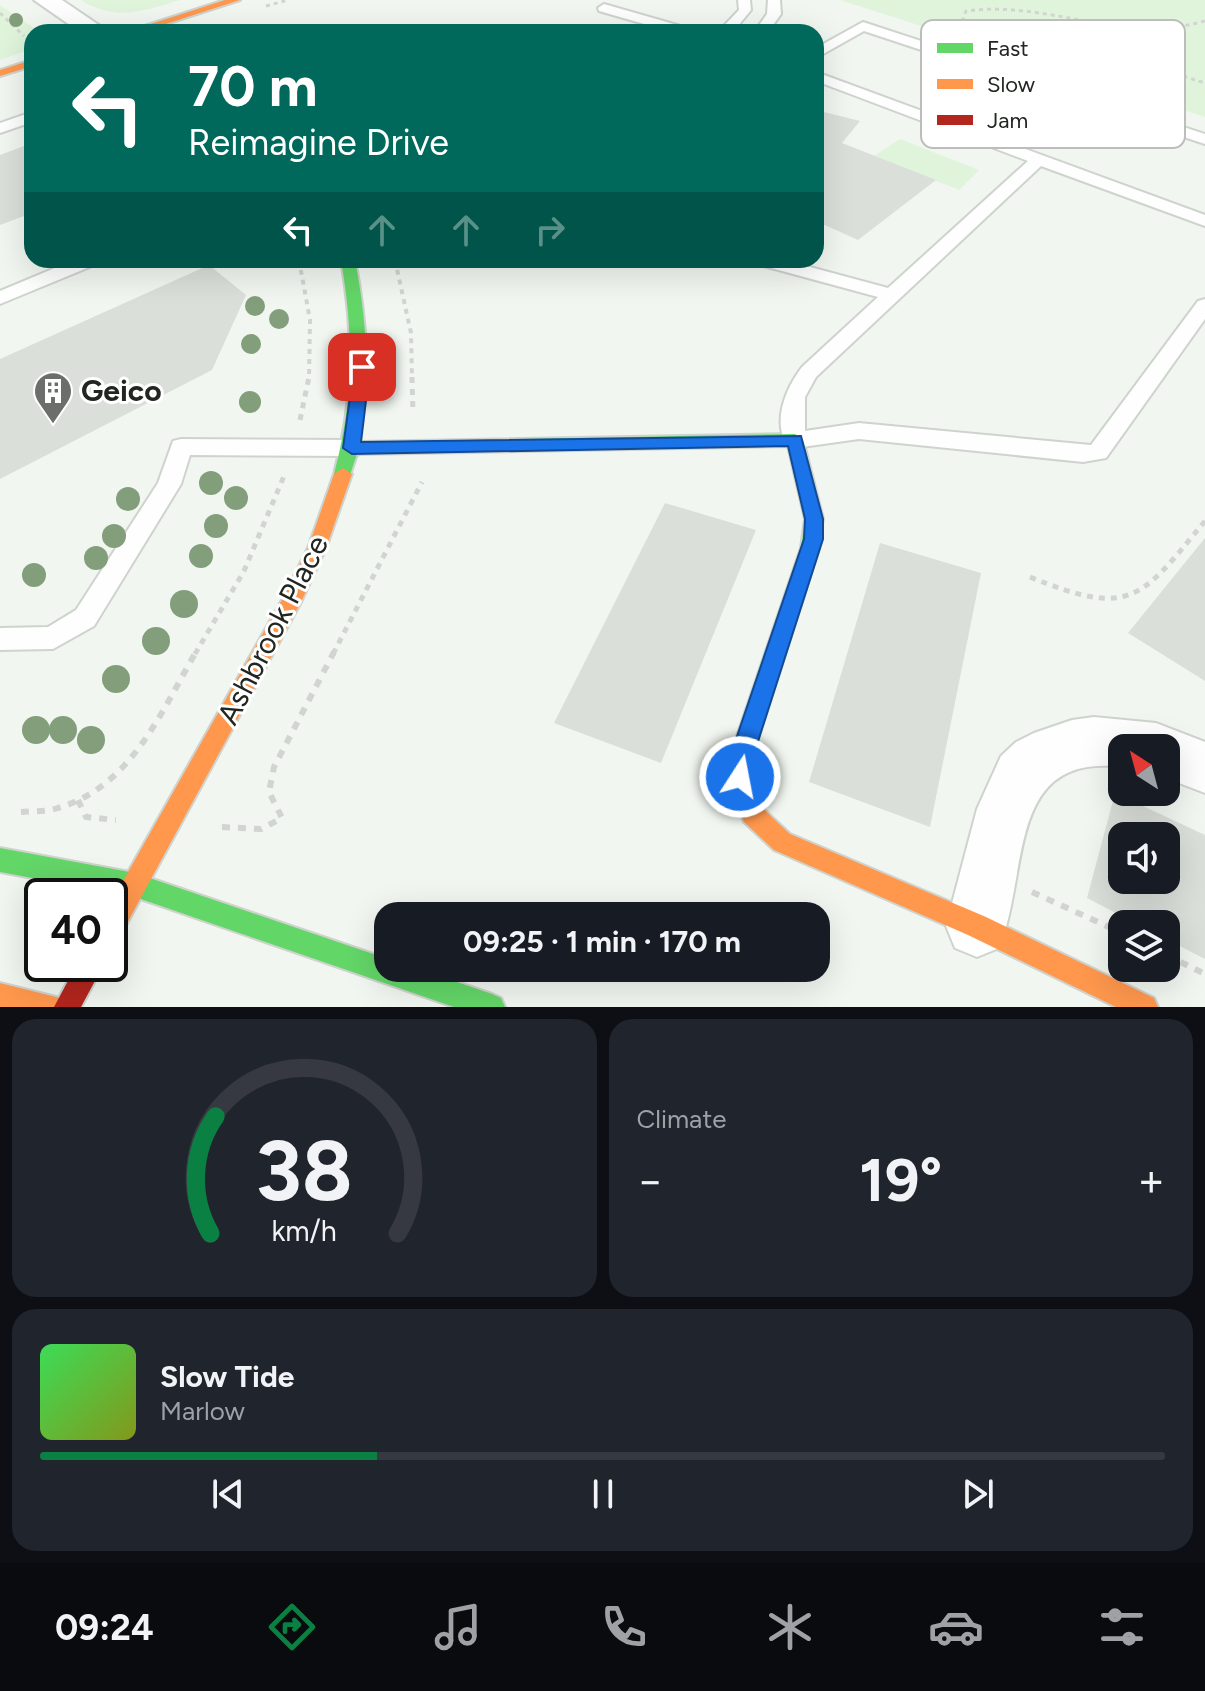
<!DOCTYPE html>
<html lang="en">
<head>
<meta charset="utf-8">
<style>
	body { margin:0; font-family:Figtree,sans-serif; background:#20242c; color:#f1f3f6; height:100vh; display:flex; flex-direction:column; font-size:30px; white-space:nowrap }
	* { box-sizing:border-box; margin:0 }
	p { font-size:26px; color:#9ea1a6 }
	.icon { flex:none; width:44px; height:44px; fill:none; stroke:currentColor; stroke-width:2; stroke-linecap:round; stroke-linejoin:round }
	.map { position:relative; height:1007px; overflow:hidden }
	.panel { display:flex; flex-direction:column; gap:12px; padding:12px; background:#0d0f14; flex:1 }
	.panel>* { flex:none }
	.hud { position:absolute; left:24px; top:24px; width:800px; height:244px; border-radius:24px; box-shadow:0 8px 32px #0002; background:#00695c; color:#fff; overflow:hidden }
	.needle { width:52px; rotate:324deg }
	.controls { position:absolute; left:1108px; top:734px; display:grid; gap:16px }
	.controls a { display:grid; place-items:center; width:72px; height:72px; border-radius:16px; background:#171b24; box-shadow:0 8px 32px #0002; font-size:40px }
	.speed { position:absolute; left:24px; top:878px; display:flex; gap:16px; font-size:40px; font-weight:700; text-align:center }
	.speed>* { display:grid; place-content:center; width:104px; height:104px; border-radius:50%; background:#171b24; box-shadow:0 8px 32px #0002; line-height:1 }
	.speed .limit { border:4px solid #111; border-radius:12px; background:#fff; color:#111 }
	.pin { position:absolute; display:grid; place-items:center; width:68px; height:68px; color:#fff; margin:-34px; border-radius:16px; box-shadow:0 4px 12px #0006 }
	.me { position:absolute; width:88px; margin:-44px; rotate:11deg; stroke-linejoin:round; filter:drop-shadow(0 0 6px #0008) }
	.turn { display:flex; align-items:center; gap:28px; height:168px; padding:0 32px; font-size:36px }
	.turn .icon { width:104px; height:104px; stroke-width:2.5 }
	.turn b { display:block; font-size:56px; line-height:68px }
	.lanes { display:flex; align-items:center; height:76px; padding:0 32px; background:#0003; justify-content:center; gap:40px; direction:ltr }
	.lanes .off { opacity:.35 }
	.big { font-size:60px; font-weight:700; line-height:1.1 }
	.panel .card { flex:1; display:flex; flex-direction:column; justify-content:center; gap:12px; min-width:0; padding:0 28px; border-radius:24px; background:#20242c }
	.panel .dial { align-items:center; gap:0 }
	.dial svg { height:208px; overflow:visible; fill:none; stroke:#363941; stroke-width:7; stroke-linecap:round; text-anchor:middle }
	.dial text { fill:#f1f3f6; stroke:none }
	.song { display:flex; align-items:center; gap:24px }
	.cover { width:96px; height:96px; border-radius:12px; background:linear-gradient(135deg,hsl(130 70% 55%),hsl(70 70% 35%)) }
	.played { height:8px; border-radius:4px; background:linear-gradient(90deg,#0b8043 30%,#363941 30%) }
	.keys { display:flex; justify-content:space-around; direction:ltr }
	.heat { display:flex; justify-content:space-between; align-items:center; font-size:44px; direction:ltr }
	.panel .tiles { flex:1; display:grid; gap:12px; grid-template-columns:1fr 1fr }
	.card:last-child { grid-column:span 2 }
	.trip { position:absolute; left:374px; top:902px; width:456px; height:80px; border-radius:24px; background:#171b24; box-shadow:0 8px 32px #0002; font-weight:700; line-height:80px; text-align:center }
	.menu { display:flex; height:128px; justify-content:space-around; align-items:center; background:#090b0e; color:#9ea1a6 }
	.menu .icon { width:56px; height:56px }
	.menu .current { color:#0b8043 }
	.menu b { font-size:36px; color:#f1f3f6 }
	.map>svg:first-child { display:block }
	.green { fill:#dff4db }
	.building { fill:#dadfd9; fill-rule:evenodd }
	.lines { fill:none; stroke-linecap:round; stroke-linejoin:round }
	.lane-casing { stroke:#cfd3ce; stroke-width:4 }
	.street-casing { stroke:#cfd3ce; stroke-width:4 }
	.fast-casing { stroke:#cfd3ce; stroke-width:4 }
	.slow-casing { stroke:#cfd3ce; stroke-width:4 }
	.jam-casing { stroke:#cfd3ce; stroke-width:4 }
	.path-far3 { stroke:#d2d4d2; stroke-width:3; stroke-dasharray:4 4; stroke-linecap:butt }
	.path-far2 { stroke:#d2d4d2; stroke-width:4; stroke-dasharray:5 5; stroke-linecap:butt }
	.path-far1 { stroke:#d2d4d2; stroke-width:5; stroke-dasharray:6 6; stroke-linecap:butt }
	.path { stroke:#d2d4d2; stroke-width:6; stroke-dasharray:8 8; stroke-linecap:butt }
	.lane { fill:#fdfefd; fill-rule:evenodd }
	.street { fill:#fdfefd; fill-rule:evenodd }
	.fast { fill:#63d668; fill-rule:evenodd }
	.slow { fill:#ff974d; fill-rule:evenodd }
	.jam { fill:#b3261e; fill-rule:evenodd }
	.tree { fill:#829e7b }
	.route { fill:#1a73e8; stroke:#114b97; stroke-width:2 }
	.labels { text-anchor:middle; stroke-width:6; stroke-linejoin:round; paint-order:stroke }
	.poi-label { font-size:30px; font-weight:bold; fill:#222621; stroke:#fff; text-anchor:start }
	.street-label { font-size:30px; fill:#222621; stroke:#fff }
	.key { fill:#fff; stroke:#bdbebc; stroke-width:2 }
	.key-label { font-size:22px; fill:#222621 }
</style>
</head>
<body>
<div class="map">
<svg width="1205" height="1007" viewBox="0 0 1205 1007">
	<rect width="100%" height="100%" fill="#f1f7f0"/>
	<path class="green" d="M81,0h99c-36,11 -65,22 -99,0z
		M840,0h365v117z
		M0,5l40,27h-8v17l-32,11z
		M900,139l79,31 -20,20 -85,-34z"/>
	<path class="building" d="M816,110l44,11 -18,22 94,37 -78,60 -42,-19z
		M32,143v70l-32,12v-70z
		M209,265l37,30 -34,75 -212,109v-120z
		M665,503l91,27 -95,233 -107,-40z
		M1205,538v143l-77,-48z
		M880,543l101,30 -51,254 -121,-45z
		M1115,793l90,42v124l-39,-20v-15h-29l-50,-26zM1122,836h44v44h-44z"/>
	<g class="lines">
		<defs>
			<path id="lane" d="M738,0h12l1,10 -18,22h-15l21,-22z
				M768,0h12l1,14 -13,18h-14l13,-18z
				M604,4l87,25 2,3h-21l-73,-21 -1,-3z
				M863,22l342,112v10l-341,-113 -48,27v-10z
				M816,72l389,143v11l-164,-60 -225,211 -11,20v34l54,-8 232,22 107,-144 7,-2v20l-99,139 -23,4 -224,-23 -64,9 -8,-2c-15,-26 -1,-58 15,-79l76,-70 -122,-33 -2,-4h30l104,28 140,-127 -212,-80z
				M32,112v10l-32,11v-10z
				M74,260h25l-2,4 -97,40v-13z
				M181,439l171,1 8,2 3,6 -3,6 -8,2 -162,-1 -9,29 -87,142 -41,23 -53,1v-22l48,-1 28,-17 82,-127 15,-42z"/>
			<path id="street" d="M34,0h28l47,32h-29z
				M1094,717l62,6 49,19v51l-39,-15v-30h-44v19c-117,-14 -92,105 -123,181l-22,9 -22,-9 -9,-22 31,-117 24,-53 15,-14 18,-9 38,-13z"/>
			<path id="fast" d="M341,260h14c12,62 16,120 4,182l436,-8 8,6 20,79 -6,34h-14l-2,-5 4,-29 -17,-73 -431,8 -8,24h-12l-3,-4c20,-76 20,-137 7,-214z
				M0,848l135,25 253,86v9h28l76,26 9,4 4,9h-51l-319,-110 -135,-25z"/>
			<path id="slow" d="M225,0h15l-99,32h-15z
				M32,60v6l-32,10v-6z
				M343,468l9,6 -26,74 -25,54 -182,336 -9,4v-38l173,-306 25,-50 26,-74z
				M810,541l7,2 2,5 -66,206v36l7,16 30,28 196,83 168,81 4,9h-42l-148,-72 -194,-85 -30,-28 -13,-32v-36l70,-206 2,-5z
				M0,983l60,15 4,9h-64z"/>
			<path id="jam" d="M77,964h27l-23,43h-27z"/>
		</defs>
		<use href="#lane" class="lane-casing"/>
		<use href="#street" class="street-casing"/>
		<use href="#fast" class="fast-casing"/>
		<use href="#slow" class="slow-casing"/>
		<use href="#jam" class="jam-casing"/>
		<path class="path-far3" d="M266,6l22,-6
			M0,13l24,23
			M1205,21c-86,24 -155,-21 -239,-10l-3,8c47,37 110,29 166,39 26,5 50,18 76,25"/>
		<path class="path-far2" d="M299,260l11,60 -1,59
			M395,260l16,73 1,46"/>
		<path class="path-far1" d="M412,377l1,36
			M300,420l9,-43
			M1030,577c101,41 110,23 175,-56
			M195,654l49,-83 40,-95
			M333,654l89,-172"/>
		<path class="path" d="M78,800l8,17 30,3
			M21,812c12,-1 25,0 37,-4 73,-21 103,-96 138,-156
			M222,827l39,2 21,-11 -13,-26 5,-25 60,-115
			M1032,892l90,41
			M1166,955l39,19"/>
		<use href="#lane" class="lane"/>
		<use href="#street" class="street"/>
		<use href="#fast" class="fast"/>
		<use href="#slow" class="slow"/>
		<use href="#jam" class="jam"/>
	</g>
	<g class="tree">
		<circle cx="16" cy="20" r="7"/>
		<circle cx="255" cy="306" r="10"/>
		<circle cx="279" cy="319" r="10"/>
		<circle cx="251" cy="344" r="10"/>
		<circle cx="250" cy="402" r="11"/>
		<circle cx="211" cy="483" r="12"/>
		<circle cx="236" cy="498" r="12"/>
		<circle cx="128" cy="499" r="12"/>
		<circle cx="216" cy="526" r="12"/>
		<circle cx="114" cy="536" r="12"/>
		<circle cx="201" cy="556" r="12"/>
		<circle cx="96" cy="558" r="12"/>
		<circle cx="34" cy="575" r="12"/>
		<circle cx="184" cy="604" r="14"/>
		<circle cx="156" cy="641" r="14"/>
		<circle cx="116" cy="679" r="14"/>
		<circle cx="36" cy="730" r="14"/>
		<circle cx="63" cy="730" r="14"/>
		<circle cx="91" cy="740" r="14"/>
	</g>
	<path class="route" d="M362,362l8,5 -9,75 440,-6 22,83v20l-69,215 -6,31 -8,3 -8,-3 -3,-8 2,-23 73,-215 1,-20 -17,-73 -436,8 -9,-6 11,-81z"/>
	<defs>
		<symbol id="building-pin" viewBox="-11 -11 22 30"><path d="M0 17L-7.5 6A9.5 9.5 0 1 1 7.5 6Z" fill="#6a6f69" stroke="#fff"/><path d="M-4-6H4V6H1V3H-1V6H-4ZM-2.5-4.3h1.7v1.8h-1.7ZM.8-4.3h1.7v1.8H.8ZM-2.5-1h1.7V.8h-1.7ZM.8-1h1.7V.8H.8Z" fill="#fff"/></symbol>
	</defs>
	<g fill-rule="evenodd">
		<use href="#building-pin" x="31" y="369" width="44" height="60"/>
	</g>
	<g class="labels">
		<g class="poi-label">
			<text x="81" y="401">Geico</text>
		</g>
		<g class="street-label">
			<text transform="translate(273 630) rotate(-63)" y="10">Ashbrook Place</text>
		</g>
	</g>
	<rect x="921" y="20" width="264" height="128" rx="12" class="key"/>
	<rect x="937" y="43" width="36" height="10" fill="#63d668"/>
	<rect x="937" y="79" width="36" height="10" fill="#ff974d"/>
	<rect x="937" y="115" width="36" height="10" fill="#b3261e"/>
	<g class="key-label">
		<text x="987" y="56">Fast</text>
		<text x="987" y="92">Slow</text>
		<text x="987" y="128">Jam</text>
	</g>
</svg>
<div class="controls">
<a><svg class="needle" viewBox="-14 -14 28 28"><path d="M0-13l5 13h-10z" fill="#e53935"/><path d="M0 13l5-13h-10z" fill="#9ea1a6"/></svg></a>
<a><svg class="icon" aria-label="sound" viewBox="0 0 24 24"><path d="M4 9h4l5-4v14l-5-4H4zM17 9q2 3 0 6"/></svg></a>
<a><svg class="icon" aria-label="layers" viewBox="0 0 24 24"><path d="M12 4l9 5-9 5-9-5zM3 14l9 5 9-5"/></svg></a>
</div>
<div class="speed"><div class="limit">40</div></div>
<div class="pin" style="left:362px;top:367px;background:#d93025"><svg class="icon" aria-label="arrive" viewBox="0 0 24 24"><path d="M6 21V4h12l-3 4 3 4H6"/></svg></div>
<svg class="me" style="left:740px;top:777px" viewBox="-20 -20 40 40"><circle r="17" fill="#1a73e8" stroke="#fff" stroke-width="3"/><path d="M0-11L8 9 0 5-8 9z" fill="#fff"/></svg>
<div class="trip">09:25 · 1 min · 170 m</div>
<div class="hud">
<div class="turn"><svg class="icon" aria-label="left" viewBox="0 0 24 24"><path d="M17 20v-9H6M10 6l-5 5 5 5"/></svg><div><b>70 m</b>Reimagine Drive</div></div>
<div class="lanes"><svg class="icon" aria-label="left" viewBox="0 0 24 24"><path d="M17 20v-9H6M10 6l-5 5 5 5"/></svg><svg class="icon off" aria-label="ahead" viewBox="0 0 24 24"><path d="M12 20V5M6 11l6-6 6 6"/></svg><svg class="icon off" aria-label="ahead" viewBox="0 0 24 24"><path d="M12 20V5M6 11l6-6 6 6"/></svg><svg class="icon off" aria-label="right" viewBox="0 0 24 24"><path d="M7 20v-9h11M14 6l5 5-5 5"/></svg></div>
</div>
</div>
<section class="panel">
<div class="tiles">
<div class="card dial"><svg viewBox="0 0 100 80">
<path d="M14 69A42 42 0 1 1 86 69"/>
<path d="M14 69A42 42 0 0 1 16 24" stroke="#0b8043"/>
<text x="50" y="56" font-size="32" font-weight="700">38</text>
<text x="50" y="72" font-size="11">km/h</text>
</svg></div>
<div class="card"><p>Climate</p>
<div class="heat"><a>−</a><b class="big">19°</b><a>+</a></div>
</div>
<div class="card">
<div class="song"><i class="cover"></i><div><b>Slow Tide</b><p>Marlow</p></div></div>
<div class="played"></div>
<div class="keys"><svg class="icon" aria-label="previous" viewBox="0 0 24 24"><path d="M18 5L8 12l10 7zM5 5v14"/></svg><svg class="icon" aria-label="pause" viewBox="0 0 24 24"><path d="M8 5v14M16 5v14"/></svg><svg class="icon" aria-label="next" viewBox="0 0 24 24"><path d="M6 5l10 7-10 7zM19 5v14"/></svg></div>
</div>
</div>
</section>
<nav class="menu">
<b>09:24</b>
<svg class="icon current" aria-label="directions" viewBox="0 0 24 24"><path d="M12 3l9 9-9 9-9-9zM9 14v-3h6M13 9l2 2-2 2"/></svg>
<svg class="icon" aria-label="music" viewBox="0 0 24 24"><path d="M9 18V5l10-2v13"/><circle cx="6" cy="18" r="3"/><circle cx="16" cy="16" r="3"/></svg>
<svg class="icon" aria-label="phone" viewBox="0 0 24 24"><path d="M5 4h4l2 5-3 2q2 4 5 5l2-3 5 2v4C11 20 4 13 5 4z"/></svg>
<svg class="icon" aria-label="climate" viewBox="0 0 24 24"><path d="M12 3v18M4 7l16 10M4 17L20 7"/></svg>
<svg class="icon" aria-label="car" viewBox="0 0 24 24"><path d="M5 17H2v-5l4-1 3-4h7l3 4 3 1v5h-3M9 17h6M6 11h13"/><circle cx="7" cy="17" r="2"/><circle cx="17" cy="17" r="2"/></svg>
<svg class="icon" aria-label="filters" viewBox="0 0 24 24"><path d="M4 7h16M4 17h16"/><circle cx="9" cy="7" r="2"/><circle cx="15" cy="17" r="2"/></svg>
</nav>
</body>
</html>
